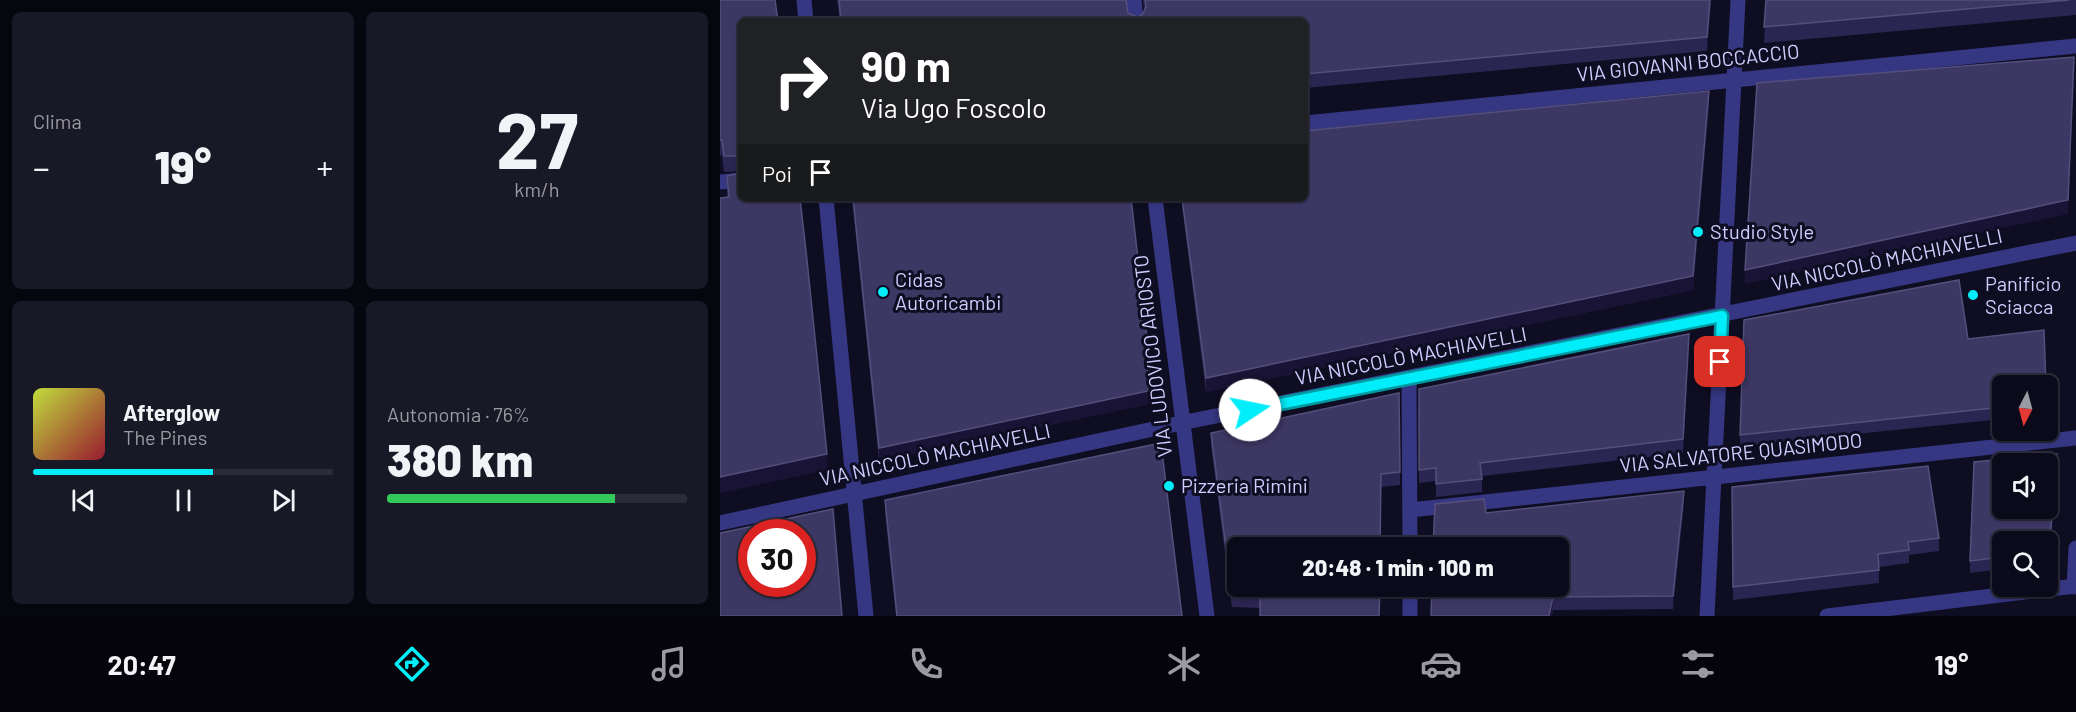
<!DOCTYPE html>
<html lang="it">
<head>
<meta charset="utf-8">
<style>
	body { margin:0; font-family:Barlow,sans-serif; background:#191827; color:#f1f3f6; height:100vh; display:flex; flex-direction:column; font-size:22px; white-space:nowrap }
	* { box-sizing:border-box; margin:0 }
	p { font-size:20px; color:#9a9aa2 }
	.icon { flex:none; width:33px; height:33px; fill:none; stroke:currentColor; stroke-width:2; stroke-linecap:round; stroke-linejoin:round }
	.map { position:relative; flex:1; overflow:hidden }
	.panel { display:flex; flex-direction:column; gap:12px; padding:12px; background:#06060e; width:720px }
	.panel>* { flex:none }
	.guide { position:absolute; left:18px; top:18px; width:570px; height:183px; border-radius:9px; box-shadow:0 2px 4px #0004,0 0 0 2px #2b2b39; background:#202124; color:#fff; overflow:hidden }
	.needle { width:39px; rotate:186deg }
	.tools { position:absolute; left:1272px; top:375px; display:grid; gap:12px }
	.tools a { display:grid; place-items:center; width:66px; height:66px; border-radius:9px; background:#0b0a1a; box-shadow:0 2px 4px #0004,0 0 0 2px #2b2b39; font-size:30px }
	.speed { position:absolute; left:18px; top:519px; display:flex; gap:12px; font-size:30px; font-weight:700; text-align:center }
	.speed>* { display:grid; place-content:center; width:78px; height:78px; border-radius:50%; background:#0b0a1a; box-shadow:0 2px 4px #0004,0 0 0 2px #2b2b39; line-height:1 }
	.speed .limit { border:9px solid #d22; background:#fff; color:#111 }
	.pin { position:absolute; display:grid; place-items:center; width:51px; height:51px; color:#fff; margin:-26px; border-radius:12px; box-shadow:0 3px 9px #0006 }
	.me { position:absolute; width:66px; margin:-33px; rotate:79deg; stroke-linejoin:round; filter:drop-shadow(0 0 4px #0008) }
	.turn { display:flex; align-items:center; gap:21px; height:126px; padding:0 24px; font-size:27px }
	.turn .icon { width:78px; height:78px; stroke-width:2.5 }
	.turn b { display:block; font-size:42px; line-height:51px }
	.then { display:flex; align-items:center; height:57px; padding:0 24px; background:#0003; gap:12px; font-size:22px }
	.big { font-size:45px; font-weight:800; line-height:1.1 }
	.panel .tile { flex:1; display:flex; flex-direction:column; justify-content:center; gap:9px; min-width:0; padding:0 21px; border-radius:9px; background:#191827 }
	.panel .dial { align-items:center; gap:0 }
	.dial b { font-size:78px; line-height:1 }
	.song { display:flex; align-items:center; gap:18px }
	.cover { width:72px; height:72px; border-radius:9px; background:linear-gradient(135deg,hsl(70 70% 55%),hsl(350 70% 35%)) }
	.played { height:6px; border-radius:3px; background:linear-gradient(90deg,#00edf9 60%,#2b2b39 60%) }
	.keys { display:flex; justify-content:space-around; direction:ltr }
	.heat { display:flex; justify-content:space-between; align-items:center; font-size:33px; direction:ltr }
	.charge { height:9px; border-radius:4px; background:linear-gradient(90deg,#34c759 76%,#2b2b39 0) }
	.panel .tiles { flex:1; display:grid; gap:12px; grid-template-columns:repeat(2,1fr) }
	.trip { position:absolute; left:507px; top:537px; width:342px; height:60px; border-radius:9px; background:#0b0a1a; box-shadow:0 2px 4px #0004,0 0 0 2px #2b2b39; font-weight:800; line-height:60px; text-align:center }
	.menu { display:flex; height:96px; justify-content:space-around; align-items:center; background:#04040a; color:#9a9aa2 }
	.menu .icon { width:42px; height:42px }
	.menu .active { color:#00edf9 }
	.menu b { font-size:27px; color:#f1f3f6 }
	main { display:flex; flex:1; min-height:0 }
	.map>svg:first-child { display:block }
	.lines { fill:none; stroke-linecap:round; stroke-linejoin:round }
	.minor { stroke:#363783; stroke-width:15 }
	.wall { fill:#2b2551 }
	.shaded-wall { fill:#191436 }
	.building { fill:#3d3764; stroke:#544f7c; stroke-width:1.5; fill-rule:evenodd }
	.route-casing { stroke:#009aa2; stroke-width:15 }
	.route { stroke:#00edf9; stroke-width:10 }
	.poi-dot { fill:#00edf9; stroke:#0f0d22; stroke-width:2 }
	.labels { text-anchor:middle; stroke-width:6; stroke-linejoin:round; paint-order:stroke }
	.street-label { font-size:20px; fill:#d1ceff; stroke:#0f0d22 }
	.poi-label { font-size:20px; fill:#d1ceff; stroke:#0f0d22; text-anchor:start }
</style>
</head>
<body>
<main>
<section class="panel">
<div class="tiles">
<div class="tile"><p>Clima</p>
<div class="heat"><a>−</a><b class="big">19°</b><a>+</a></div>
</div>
<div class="tile dial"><b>27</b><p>km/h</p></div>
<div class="tile">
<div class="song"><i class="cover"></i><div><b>Afterglow</b><p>The Pines</p></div></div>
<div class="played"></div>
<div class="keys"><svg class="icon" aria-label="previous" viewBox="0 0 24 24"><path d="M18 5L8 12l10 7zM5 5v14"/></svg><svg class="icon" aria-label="pause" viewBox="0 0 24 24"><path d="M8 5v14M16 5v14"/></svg><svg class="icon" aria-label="next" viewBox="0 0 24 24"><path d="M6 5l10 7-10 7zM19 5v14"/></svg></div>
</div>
<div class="tile"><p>Autonomia · 76%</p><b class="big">380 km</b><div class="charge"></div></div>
</div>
</section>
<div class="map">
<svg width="1356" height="616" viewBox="0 0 1356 616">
	<rect width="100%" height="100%" fill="#0f0d22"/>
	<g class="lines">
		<path class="minor" d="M84,0l2,21
			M414,0l2,21
			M585,123l771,-77
			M0,182l21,-2
			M106,198l40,418
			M435,198l52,418
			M689,378l1,170
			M690,510l666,-72
			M0,523l461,-100 895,-180
			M690,586v30
			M1354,587l2,-39
			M987,616l31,-616
			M1107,616l249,-30"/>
	</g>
	<path class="wall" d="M0,0l21,21v150l-17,1 -2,-17 -2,1z
		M117,0h289l2,13 9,4 5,-2 2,-5 -1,-10h568l-4,51 -402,37v-67h-465z
		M1046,0h310v15l-312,28z
		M989,105l-16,185 -487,102 -25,-194h124z
		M7,176l100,294 -100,-273z
		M132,198h279l22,205 -274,58z
		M1248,339l34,47v33l-262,27v-11z
		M969,347l-6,106 -201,23v16l-46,5v-16l-17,2v-94z
		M491,433l189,39v13l-19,2 -1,99 -120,22 -28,-1 -21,-161z
		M1337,465l-8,99h-1v-22h-46v27l-32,4v-12z
		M1012,487l207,51v13l-30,4v8l-30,4v16l-146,17z
		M165,500l297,116h-286l-11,-103z
		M964,504l-11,105 -120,1 -1,6h-121l55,-103z"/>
	<path class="shaded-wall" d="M990,0h1l-4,51v-14z
		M1354,57l-6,157 -323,70v-14z
		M989,91v14l-16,185 -487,102v-14z
		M969,334v13l-6,106v-14z
		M433,390v13l-274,58v-13z
		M107,454v16l-107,23v-16z
		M1337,454v11l-8,99v-12z
		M964,491v13l-11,105v-13z
		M833,597l-1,19h-3z"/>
	<path class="building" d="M0,0h55l3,21h-37v135h-17l-2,-16h-2z
		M119,0h287l2,13 9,4 5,-2 4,-8 -1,-7h565l-3,37 -402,37v-53h-464z
		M1046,0h303l-305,27z
		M1354,57l-6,143 -323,70 12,-187z
		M989,91l-16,185 -487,102 -24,-180h123v-67z
		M21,173v25h59l7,62 20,194 -107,23v-279l9,-1 -2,-21z
		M133,198h278l22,192 -274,58z
		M1239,280l9,59 76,-9 2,56h-44v21l-262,28 4,-115z
		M969,334l-6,105 -203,24 2,16 -46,5v-16l-17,2v-81z
		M679,393l1,79 -19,2 -1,74h-142v38h142l-1,30h-119v-21l-28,-1 -21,-161z
		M441,443l21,173h-285l-12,-116z
		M1337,454l-8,98h-1v-10h-46v15l-32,4 4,-99zM1282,464h46v44h-46z
		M1208,466l11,72 -31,4 1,8 -31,4 1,16 -146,17 -1,-100z
		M964,491l-11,105 -120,1 -4,19h-118l1,-30h126v-38h-125l2,-44 49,-5 2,14z
		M113,509l9,107h-122v-83zM32,532h50v52h-50z"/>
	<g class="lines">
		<defs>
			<path id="route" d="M530,410l472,-94 -2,46"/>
		</defs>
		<use href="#route" class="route-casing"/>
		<use href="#route" class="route"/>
	</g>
	<g class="poi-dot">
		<circle cx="978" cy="232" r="6"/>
		<circle cx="163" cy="292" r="6"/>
		<circle cx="1253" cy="295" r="6"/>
		<circle cx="449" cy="486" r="6"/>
	</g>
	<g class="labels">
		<g class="street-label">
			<text transform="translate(968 63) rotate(-6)" y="7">VIA GIOVANNI BOCCACCIO</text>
			<text transform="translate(1167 260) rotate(-12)" y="7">VIA NICCOLÒ MACHIAVELLI</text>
			<text transform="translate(433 356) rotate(-97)" y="7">VIA LUDOVICO ARIOSTO</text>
			<text transform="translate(691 356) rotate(-11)" y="7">VIA NICCOLÒ MACHIAVELLI</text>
			<text transform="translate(1021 453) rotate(-6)" y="7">VIA SALVATORE QUASIMODO</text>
			<text transform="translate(215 455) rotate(-12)" y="7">VIA NICCOLÒ MACHIAVELLI</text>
		</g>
		<g class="poi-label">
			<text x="990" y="239">Studio Style</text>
			<text x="175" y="287">Cidas<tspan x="175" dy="23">Autoricambi</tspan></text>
			<text x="1265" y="291">Panificio<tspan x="1265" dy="23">Sciacca</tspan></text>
			<text x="461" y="493">Pizzeria Rimini</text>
		</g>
	</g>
</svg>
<div class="tools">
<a><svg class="needle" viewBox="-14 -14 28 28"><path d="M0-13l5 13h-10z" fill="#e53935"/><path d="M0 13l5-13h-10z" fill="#9a9aa2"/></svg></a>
<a><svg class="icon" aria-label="sound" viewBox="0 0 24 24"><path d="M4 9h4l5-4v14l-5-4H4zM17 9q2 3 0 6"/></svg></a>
<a><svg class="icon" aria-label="search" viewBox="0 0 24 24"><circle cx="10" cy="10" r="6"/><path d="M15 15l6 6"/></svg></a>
</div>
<div class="speed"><div class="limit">30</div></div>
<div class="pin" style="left:1000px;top:362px;background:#d93025"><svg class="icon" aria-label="arrive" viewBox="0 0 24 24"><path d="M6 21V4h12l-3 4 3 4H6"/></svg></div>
<svg class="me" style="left:530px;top:410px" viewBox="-20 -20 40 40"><circle r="19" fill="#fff"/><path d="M0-13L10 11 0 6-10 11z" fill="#00edf9"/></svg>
<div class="trip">20:48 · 1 min · 100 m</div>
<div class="guide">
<div class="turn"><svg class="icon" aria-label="right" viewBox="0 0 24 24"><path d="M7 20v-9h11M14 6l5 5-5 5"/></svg><div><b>90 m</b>Via Ugo Foscolo</div></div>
<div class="then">Poi<svg class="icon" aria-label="arrive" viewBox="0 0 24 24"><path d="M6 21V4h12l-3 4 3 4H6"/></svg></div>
</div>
</div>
</main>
<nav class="menu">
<b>20:47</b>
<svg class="icon active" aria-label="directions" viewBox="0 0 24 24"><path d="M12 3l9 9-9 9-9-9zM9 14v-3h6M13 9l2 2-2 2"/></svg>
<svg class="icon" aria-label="music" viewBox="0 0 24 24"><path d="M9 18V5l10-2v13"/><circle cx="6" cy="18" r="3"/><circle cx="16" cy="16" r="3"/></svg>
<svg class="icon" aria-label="phone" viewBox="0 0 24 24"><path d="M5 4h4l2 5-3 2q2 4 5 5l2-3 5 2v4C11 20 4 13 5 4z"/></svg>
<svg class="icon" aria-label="climate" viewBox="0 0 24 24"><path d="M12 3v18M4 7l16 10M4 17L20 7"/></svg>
<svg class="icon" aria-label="car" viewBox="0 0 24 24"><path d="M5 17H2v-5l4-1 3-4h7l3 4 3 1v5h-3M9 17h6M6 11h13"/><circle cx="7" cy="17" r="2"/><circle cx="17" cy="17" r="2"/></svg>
<svg class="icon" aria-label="filters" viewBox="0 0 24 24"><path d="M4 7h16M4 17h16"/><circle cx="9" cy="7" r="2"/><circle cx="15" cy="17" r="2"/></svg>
<b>19°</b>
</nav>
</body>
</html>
